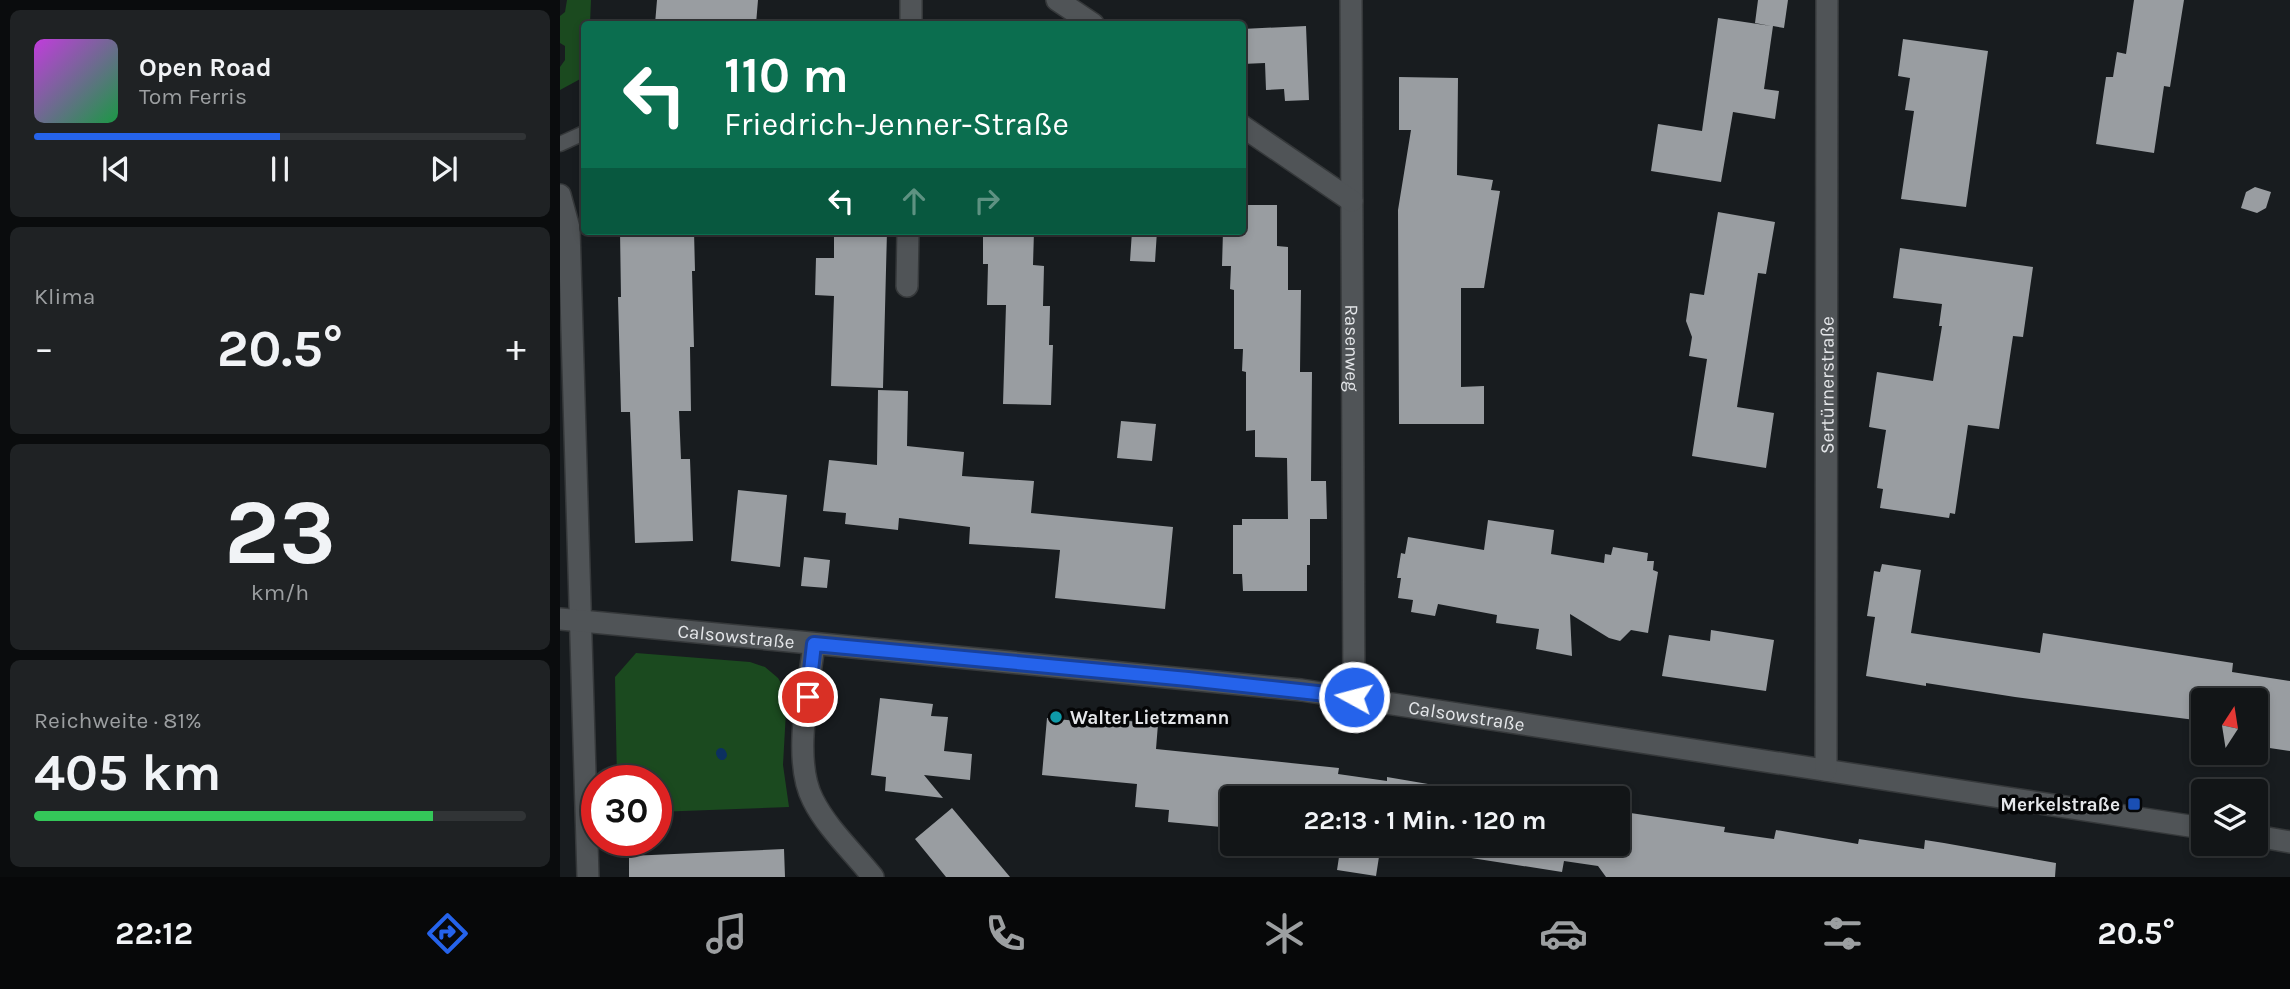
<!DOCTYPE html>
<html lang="de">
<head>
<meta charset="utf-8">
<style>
	body { margin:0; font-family:Karla,sans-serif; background:#1f2224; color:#f1f3f6; height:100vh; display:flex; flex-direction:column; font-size:26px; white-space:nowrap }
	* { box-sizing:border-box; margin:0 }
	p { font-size:23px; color:#9c9fa1 }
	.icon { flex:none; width:38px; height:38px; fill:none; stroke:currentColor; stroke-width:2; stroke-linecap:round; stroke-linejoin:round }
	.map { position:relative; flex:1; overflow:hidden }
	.panel { display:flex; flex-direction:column; gap:10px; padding:10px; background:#0a0c0d; width:560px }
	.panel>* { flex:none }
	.banner { position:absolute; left:21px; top:21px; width:665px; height:214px; border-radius:7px; box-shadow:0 4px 10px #0003,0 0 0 2px #313436; background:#0b6e4f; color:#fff; overflow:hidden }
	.needle { width:46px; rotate:12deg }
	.fabs { position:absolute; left:1631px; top:688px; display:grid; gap:14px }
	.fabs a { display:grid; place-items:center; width:77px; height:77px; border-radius:7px; background:#121517; box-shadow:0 4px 10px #0003,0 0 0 2px #313436; font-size:35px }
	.speed { position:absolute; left:21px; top:765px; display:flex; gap:14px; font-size:35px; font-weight:700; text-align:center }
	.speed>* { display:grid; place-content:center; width:91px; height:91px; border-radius:50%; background:#121517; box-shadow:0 4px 10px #0003,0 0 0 2px #313436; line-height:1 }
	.speed .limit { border:10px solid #d22; background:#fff; color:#111 }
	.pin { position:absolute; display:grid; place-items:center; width:60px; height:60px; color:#fff; margin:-30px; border:4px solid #fff; border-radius:50%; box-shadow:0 2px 7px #0007 }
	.me { position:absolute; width:77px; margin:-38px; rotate:277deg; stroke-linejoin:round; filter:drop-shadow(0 0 5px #0008) }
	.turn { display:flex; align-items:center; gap:24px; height:147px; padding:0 28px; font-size:32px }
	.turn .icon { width:91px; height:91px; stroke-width:2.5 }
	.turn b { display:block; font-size:49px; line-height:60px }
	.lanes { display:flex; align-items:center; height:66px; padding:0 28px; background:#0003; justify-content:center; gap:35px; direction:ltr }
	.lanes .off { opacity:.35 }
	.big { font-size:52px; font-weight:700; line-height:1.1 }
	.panel .widget { flex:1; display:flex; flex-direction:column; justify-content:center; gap:10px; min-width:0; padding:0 24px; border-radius:10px; background:#1f2224 }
	.panel .dial { align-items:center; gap:0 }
	.dial b { font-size:91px; line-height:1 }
	.song { display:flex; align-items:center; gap:21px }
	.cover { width:84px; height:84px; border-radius:10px; background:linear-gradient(135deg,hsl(290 70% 55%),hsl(140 70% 35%)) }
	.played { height:7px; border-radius:4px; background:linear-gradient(90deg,#2563eb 50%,#313436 50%) }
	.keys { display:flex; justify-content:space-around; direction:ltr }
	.heat { display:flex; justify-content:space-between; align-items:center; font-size:38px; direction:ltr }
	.charge { height:10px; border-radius:5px; background:linear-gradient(90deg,#34c759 81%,#313436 0) }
	.trip { position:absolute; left:660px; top:786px; width:410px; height:70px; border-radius:7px; background:#121517; box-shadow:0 4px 10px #0003,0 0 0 2px #313436; font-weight:700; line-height:70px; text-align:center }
	.dock { display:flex; height:112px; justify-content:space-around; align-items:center; background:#070809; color:#9c9fa1 }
	.dock .icon { width:49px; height:49px }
	.dock .selected { color:#2563eb }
	.dock b { font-size:32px; color:#f1f3f6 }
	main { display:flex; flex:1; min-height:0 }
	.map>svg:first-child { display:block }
	.green { fill:#1b4a1f }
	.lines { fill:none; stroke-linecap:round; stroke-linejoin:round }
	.stream { stroke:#0c3060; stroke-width:10 }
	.building { fill:#999da1 }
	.lane-casing { stroke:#35383a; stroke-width:17 }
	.street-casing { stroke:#35383a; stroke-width:24 }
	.lane { stroke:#505457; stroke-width:14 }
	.street { stroke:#505457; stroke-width:21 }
	.route-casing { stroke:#184099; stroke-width:18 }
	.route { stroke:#2563eb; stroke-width:12 }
	.culture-dot { fill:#0f9aa8; stroke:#050607; stroke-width:2.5 }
	.transit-dot { fill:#1a4fb4; stroke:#050607; stroke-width:2.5 }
	.labels { text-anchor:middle; stroke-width:7; stroke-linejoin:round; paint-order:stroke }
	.street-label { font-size:19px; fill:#e4e6e9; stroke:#050607 }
	.poi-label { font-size:19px; font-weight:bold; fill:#e4e6e9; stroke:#050607; text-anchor:start }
</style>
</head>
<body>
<main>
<section class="panel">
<div class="widget">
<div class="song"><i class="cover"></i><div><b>Open Road</b><p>Tom Ferris</p></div></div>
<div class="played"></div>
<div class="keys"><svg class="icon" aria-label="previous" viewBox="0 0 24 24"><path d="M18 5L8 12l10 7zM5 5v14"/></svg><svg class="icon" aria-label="pause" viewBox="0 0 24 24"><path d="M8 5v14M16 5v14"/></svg><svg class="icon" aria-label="next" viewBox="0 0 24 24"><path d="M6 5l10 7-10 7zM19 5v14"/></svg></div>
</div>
<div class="widget"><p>Klima</p>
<div class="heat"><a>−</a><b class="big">20.5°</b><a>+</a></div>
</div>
<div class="widget dial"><b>23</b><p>km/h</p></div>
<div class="widget"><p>Reichweite · 81%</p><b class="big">405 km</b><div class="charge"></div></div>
</section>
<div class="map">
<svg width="1730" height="877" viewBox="0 0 1730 877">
	<rect width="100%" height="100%" fill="#181c1f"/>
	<path class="green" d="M7,0h24l-1,24h-6v53l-24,13v-23l5,-7v-14l-5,-3v-27l5,-4z
		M76,653l114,9 15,5 13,11 9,15 -4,72 6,42 -133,5v-32h-39l-2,-103z"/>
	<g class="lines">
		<path class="stream" d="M161,753l1,2"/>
	</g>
	<path class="building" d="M97,0h101l-2,24h-101z
		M1198,0h30l-4,28 -11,-2 -9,63 15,2 -4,28 -42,-7 -12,70 -70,-11 7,-47 44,7 16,-113 53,8 -16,-3z
		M1574,0h50l-14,87 -6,-1 -10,67 -58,-9 10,-67h7l4,-25 9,2z
		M746,26l3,74 -24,1 -1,-12 -18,1 -1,-27 -23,1v-35z
		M1343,39l85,12 -22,156 -65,-8 13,-88 -9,-1 5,-32 -12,-2z
		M839,77l59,1 -1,97 36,5 -2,10 9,1 -16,97h-23v99l23,-1v38h-85l-1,-214 13,-80h-12z
		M1695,187l16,5 -5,16 -9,5 -16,-5 5,-16z
		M682,205h35v41l11,1v43h13l-1,82h12l-1,109h15l1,38h-39l-1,-61 -32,-1v-27l-9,1v-59l-4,-1 1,-22h-9v-59l-4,-1 1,-23h-9l1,-35h19z
		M1158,212l57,10 -9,52 -8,-1 -21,134 37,6 -8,55 -74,-12 15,-97 -18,-3 3,-19 -6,-16 4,-28 14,2z
		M60,231h74l1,40h-3l2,76h-4l1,64h-12l2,48h9l3,82 -58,2 -5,-131h-9l-3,-115h3z
		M274,231h53l-4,157 -52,-2 3,-90 -19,-1 1,-37h18z
		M423,231h51l-1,34 11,1 -1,40h7l-1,39h4l-2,60 -48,-1 3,-99h-19l1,-41h-5z
		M572,231h25l-2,31 -25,-1z
		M1340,248l133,19 -10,70 -10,-1 -14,93 -31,-4 -13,89 -5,-1 -1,5 -69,-10 3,-19 -6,-1 9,-58 -17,-3 8,-55 56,9 9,-55h-3l3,-22 -49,-6z
		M318,390l30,1 -1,55 57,6 -2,24 72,5 -3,32 142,14 -8,82 -110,-11 5,-48 -91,-6 1,-17 -71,-9 -1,12 -53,-6 1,-11 -23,-2 6,-51 48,5z
		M561,421l35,3 -4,37 -35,-3z
		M178,490l49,5 -7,72 -49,-6z
		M682,519h68v46h-3v26h-64l-1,-17h-9v-49h9z
		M928,520l66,10 -3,24 53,9 1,-9 6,1 2,-8 35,6 -1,8h7l-1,9 5,2 -10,61 -17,-3 -11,11 -11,-3 -39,-24 2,42 -36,-7 3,-20 -43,-6 1,-8 -59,-11 -3,12 -24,-4 2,-12 -15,-2 3,-20h-4l4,-25 4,1 3,-17 76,13z
		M244,557l26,3 -3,28 -26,-2z
		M1322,564l39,6 -10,63 129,20 3,-20 190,30 -1,9 58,9v70l-34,-5 4,-46h-57v21l-188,-24 -89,-14v3l-60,-10 9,-59 -8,-1 7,-45 6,1z
		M1151,630l63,10 -8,51 -104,-15 7,-41 41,6z
		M320,698l53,6 -2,12 17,1 -4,34 28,3 -2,26 -46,-5 19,23 -58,-7 1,-14 -15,-2z
		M487,718l81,8 1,-5 29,3 -2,25 183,19 -1,6 49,7v-4l123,21h-278v30l-64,-6 1,-12 -34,-3 2,-23 -95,-9z
		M392,808l58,69h-64l-31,-38z
		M1057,811l108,16 -1,5 50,7 2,-9 82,14 1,-5 65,10 1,-9 19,3 112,20 -1,14h-449l-8,-11 -34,-5 -2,11 -181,-28 -5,32 -39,-6 4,-26h276z
		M224,849l1,28h-156v-21z"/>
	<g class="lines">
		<defs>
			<path id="lane" d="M0,144l24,-11"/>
			<g id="street">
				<path d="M497,0l36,24"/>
				<path id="s1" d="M791,0l3,697"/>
				<path d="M351,24v-24"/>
				<path d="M682,126l110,75"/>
				<path d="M0,195l9,33 19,649"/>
				<path d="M347,286l1,-55"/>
				<path id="s2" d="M0,619l741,71 902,138"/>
				<path d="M254,644c-5,44 -22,116 -1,156 14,28 40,52 60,77"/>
				<path id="s3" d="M1266,770l1,-770"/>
				<path d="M1696,836l34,6"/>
			</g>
		</defs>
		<use href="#lane" class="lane-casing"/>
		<use href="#street" class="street-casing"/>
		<use href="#lane" class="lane"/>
		<use href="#street" class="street"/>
	</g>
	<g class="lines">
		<defs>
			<path id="route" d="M248,697l6,-53 374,35 166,18"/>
		</defs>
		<use href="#route" class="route-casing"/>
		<use href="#route" class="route"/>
	</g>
	<circle class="culture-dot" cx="496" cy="717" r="7"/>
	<rect class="transit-dot" x="1567" y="797" width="14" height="14" rx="3.5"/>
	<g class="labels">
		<g class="street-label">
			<text dy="7" stroke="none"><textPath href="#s1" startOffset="348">Rasenweg</textPath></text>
			<text dy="7" stroke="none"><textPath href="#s3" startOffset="385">Sertürnerstraße</textPath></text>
			<text dy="7" stroke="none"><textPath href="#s2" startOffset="177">Calsowstraße</textPath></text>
			<text dy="7" stroke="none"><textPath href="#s2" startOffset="912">Calsowstraße</textPath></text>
		</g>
		<g class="poi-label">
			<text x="510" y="724">Walter Lietzmann</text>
			<text x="1560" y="811" text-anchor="end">Merkelstraße</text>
		</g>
	</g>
</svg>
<div class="fabs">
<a><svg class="needle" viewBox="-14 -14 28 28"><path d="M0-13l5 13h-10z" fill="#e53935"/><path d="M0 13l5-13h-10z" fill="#9c9fa1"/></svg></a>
<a><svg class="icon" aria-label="layers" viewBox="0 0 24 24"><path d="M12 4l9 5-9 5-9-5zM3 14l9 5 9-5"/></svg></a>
</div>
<div class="speed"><div class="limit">30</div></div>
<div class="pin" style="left:248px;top:697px;background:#d93025"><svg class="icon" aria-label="arrive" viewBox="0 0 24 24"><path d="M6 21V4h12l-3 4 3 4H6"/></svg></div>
<svg class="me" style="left:794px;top:697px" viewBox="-20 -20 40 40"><circle r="17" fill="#2563eb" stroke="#fff" stroke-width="3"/><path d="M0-11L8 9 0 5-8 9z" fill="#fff"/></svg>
<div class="trip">22:13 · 1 Min. · 120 m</div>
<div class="banner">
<div class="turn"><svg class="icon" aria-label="left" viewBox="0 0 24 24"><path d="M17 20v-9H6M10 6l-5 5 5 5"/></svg><div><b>110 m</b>Friedrich-Jenner-Straße</div></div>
<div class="lanes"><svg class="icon" aria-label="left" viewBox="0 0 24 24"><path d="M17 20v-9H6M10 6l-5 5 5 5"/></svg><svg class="icon off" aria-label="ahead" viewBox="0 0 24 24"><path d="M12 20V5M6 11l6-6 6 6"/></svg><svg class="icon off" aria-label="right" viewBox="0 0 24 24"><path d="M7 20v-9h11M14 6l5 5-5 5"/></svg></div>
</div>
</div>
</main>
<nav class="dock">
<b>22:12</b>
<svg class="icon selected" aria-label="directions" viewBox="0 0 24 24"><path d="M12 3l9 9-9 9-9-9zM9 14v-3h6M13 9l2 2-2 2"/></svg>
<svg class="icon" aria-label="music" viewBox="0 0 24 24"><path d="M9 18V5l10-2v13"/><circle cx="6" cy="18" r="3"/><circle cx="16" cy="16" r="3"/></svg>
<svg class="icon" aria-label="phone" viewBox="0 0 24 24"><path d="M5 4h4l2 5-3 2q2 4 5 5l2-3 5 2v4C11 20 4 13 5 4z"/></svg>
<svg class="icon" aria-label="climate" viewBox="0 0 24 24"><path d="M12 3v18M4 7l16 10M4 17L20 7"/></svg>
<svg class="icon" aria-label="car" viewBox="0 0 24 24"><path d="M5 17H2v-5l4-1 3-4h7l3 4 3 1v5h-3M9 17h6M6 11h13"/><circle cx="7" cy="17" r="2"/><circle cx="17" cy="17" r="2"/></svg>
<svg class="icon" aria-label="filters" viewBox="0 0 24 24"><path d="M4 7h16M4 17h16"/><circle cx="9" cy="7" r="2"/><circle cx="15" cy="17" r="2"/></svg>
<b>20.5°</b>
</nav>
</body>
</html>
